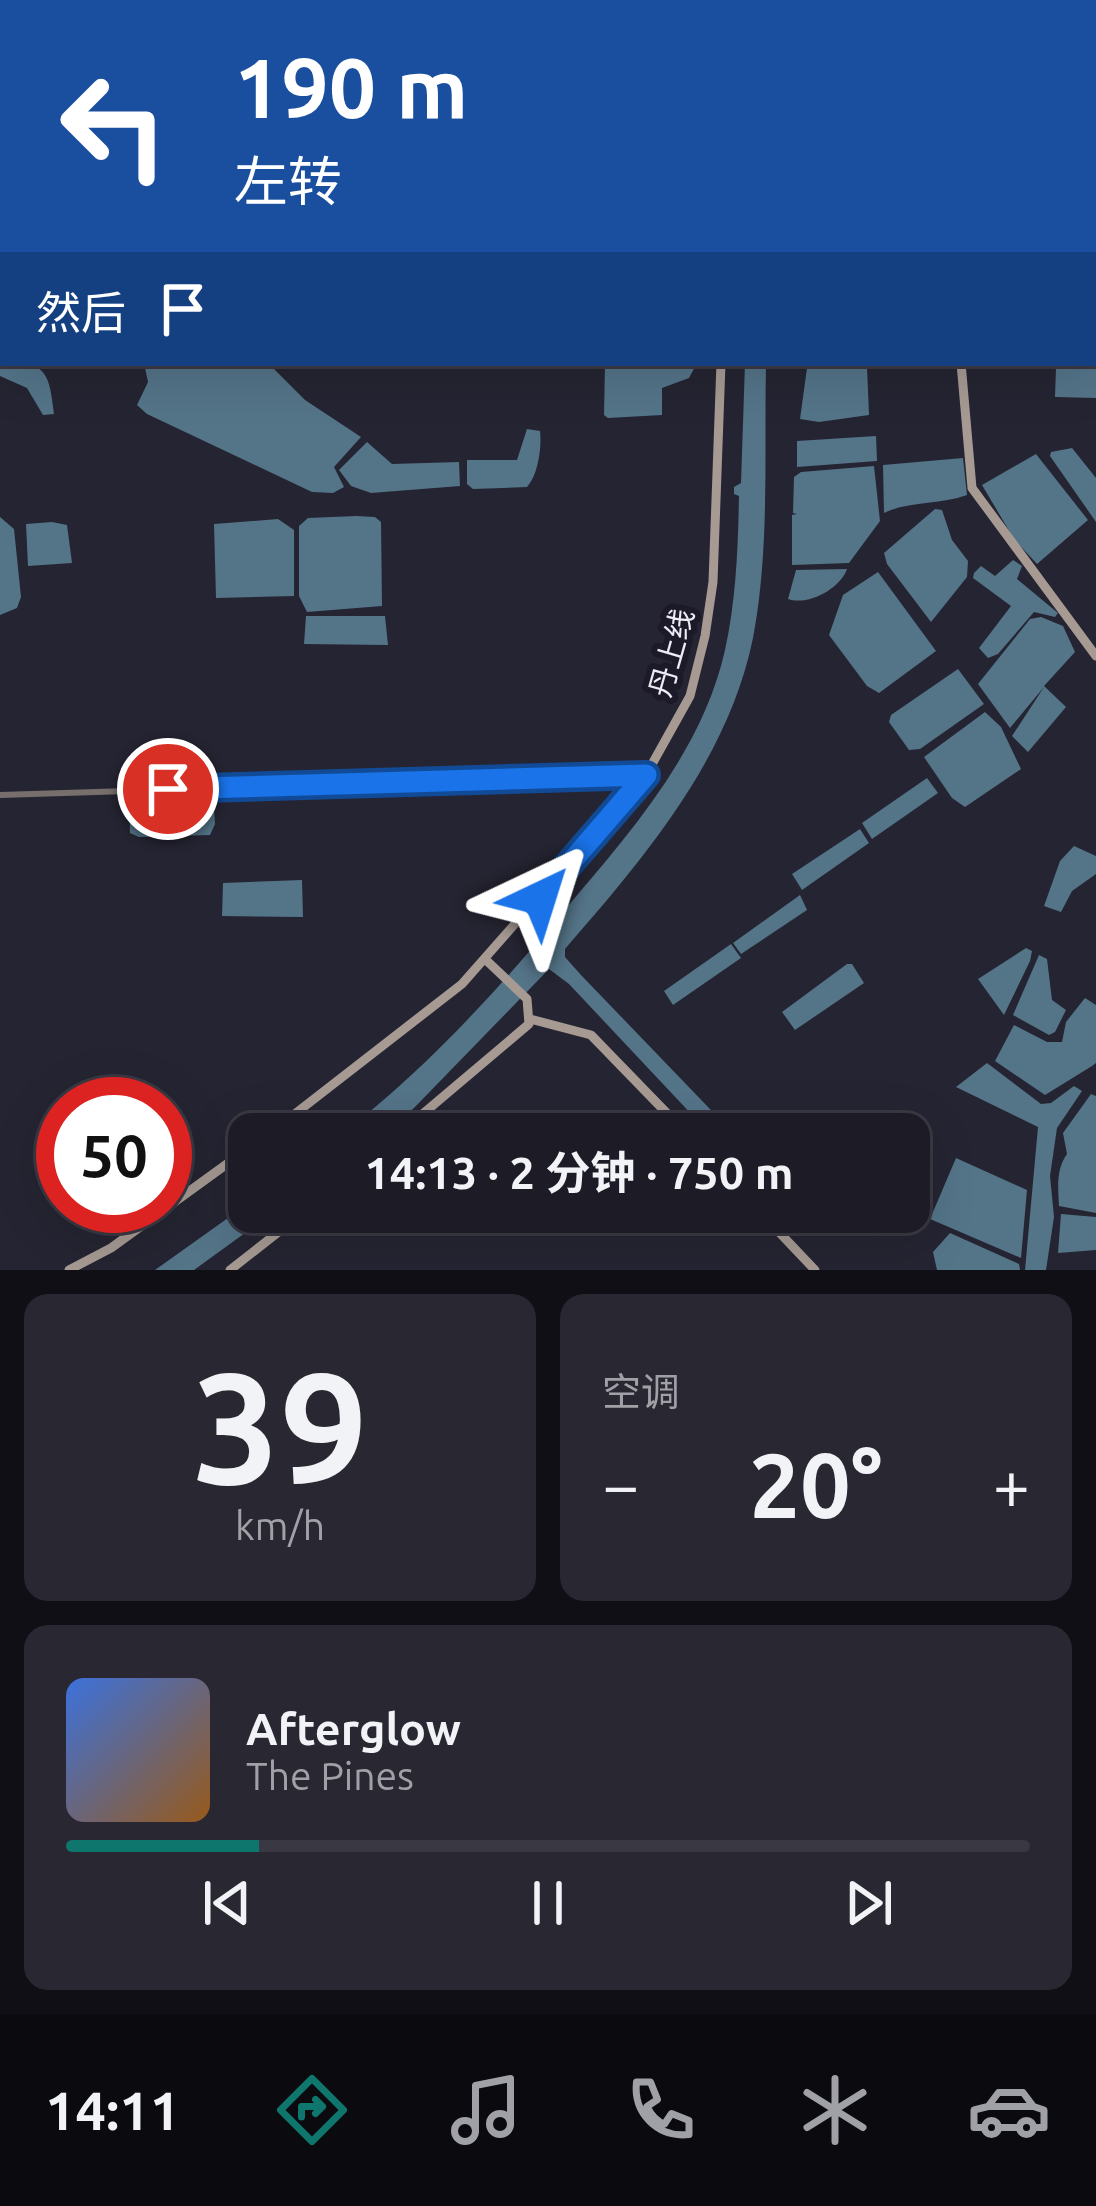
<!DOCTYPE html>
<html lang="zh">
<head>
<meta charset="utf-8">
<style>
	body { margin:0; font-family:Ubuntu,"Noto Sans SC",sans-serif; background:#292832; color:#f1f3f6; height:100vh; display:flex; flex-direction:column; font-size:45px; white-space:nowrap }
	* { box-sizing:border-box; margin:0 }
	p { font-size:39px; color:#a0a1a7 }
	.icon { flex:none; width:66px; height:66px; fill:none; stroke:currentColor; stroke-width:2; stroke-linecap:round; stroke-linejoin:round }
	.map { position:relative; height:1270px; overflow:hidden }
	.sheet { display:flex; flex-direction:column; gap:24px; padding:24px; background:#0f0f15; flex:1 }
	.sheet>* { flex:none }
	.top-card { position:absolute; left:0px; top:0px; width:1098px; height:366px; box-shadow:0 12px 48px #0002,0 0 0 3px #3a3943; background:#1a4fa0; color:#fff; overflow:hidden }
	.speed { position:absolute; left:36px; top:1077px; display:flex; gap:24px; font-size:60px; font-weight:700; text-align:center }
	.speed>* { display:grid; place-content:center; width:156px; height:156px; border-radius:50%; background:#1c1b26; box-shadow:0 12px 48px #0002,0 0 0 3px #3a3943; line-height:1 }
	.speed .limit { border:18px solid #d22; background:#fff; color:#111 }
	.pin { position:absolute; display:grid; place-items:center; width:102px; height:102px; color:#fff; margin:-51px; border:6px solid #fff; border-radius:50%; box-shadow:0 3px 12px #0007 }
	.me { position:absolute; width:132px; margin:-66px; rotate:41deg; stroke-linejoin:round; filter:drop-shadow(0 0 9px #0008) }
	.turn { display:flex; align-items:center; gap:42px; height:252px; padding:0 36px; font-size:54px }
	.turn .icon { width:156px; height:156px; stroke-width:2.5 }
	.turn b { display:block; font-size:84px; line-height:102px }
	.then { display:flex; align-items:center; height:114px; padding:0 36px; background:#0003; gap:24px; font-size:45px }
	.big { font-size:90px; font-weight:700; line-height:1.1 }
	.sheet .card { flex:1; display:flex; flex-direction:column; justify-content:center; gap:18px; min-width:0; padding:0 42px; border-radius:24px; background:#292832 }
	.sheet .dial { align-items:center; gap:0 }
	.dial b { font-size:156px; line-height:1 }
	.song { display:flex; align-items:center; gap:36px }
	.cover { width:144px; height:144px; border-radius:18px; background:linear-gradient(135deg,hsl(220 70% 55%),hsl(30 70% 35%)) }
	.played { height:12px; border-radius:6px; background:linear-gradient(90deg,#0f766e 20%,#3a3943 20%) }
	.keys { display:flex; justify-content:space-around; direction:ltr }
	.heat { display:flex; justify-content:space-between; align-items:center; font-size:66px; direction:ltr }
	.sheet .tiles { flex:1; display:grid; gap:24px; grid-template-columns:1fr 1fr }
	.card:last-child { grid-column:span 2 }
	.trip { position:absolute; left:228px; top:1113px; width:702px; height:120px; border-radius:24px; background:#1c1b26; box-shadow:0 12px 48px #0002,0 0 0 3px #3a3943; font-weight:700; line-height:120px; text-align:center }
	.dock { display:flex; height:192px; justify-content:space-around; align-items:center; background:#0b0b0f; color:#a0a1a7 }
	.dock .icon { width:84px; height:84px }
	.dock .on { color:#0f766e }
	.dock b { font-size:54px; color:#f1f3f6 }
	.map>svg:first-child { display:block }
	.water { fill:#547488 }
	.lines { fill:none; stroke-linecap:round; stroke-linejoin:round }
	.street { stroke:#776f6b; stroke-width:6 }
	.secondary { stroke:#a69a93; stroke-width:9 }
	.route-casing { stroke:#114b97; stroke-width:30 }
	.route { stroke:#1a73e8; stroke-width:21 }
	.labels { text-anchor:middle; stroke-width:12; stroke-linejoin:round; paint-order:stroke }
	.street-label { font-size:30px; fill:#ececf5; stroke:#1c1a28 }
</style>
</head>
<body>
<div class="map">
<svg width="1096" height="1270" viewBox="0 0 1096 1270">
	<rect width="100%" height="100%" fill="#252432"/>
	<path class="water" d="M0,363c46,-2 49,8 54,51l-11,1 -16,-27 -27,-12z
		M144,363h124l37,37 56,37 -27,30 10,20 -11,6 -21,-1 -165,-78 -10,-9 11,-23z
		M605,363h92l-8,15 -27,10v27l-54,3 -4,-3z
		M745,363h21c-2,90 4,186 -13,275 -25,122 -109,220 -188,311v8l16,18 153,159h-24l-141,-150 -20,-15 -135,139 -34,26h-38c84,-65 152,-140 220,-221 66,-78 140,-160 163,-263 11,-50 13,-101 14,-154l-5,-2v-7l7,-4z
		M856,363l11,4 2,48 -50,7 -19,-3 7,-51z
		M1096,363v35l-41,-1 1,-30z
		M527,429l13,2c2,16 -2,44 -13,56l-54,2 -6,-5v-24h50z
		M876,436l1,25 -80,6v-26z
		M367,442l25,22 67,-2 1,24 -89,7 -20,-7 -12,-16z
		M1072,448l24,30v44l-46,-66 1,-4z
		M1036,454l52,66 -51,44 -23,-25 -32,-54z
		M963,458l4,37c-28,10 -59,6 -83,18l-1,-48z
		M874,466l6,55 -31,42 -57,2v-50l5,-1 -4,-1 1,-36 7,-5z
		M935,509l7,1 10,30 16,21 -1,16 -36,45 -44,-58 -3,-11z
		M356,516l19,1 6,5 1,84 -75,6 -8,-16v-70l9,-8z
		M0,517l14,12 7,68 -4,11 -17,7z
		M278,519l16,11v66l-78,2 -2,-74z
		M52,522l15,3 5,38 -44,3 -2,-42z
		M1013,560l9,6 -5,13 41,34 -3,4 -21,-5 -36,42 -10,4 -9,-10 32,-42 -38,-28 1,-5 7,-7 14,10z
		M847,569c-7,20 -39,37 -59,30l8,-29z
		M878,572l58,79 -57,42 -12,-7 -38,-51 14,-40z
		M306,616h79l3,29 -84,-1z
		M1041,617l22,9 12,26 -31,34 22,21 -38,45 -16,-16 32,-49 -34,41 -32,-44 52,-65z
		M958,669l26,35 -64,45 -11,1 -20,-28 2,-7z
		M985,712l16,15 20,42 -56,38 -13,-9 -28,-41z
		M927,778l11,15 -66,46 -10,-16z
		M213,792l2,32 -5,11 -71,2 -9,-4 -1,-32 6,-6z
		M860,829l9,14 -67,47 -10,-16z
		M1074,846l22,10v18l-24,17 -11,21 -17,-6 16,-45z
		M302,880l1,37 -81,-1 1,-33z
		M800,895l7,15 -66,44 -8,-11z
		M731,944l10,14 -68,47 -9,-14z
		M1026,948l6,3 -2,10 -26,54 -26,-36z
		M1039,955l8,4 5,41 14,10 -11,22 -6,3 -36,-20z
		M847,964h5l12,19 -69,47 -13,-18z
		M1085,998l11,7v58l-4,3 -47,29 -50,-34 19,-36 33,17h15l4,-20z
		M987,1063l54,41 10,-1 23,-17 8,5 -25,37 -7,48 4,41 -8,53h-21l13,-143 -82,-40z
		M1091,1094l5,2v117l-37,-7c-1,-18 -3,-37 8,-52l-4,-21z
		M956,1158l71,32 -6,68 -91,-39z
		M249,1203v9h25l-80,58h-39z
		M1061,1214l35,3v33l-38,3z
		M950,1233l69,31 1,6h-83l-4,-18z"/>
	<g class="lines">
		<path class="street" d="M0,795l646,-20"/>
		<path class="secondary" d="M934,0v3
			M733,3v-3
			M961,363l11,125 124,168
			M530,1019l61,16 96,99
			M269,1134l193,-150 184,-209 44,-79 15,-60 8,-54 8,-219
			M399,1134l130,-110 -2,-25 -41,-39
			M760,1212l55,58
			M69,1270l42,-22 138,-100
			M230,1270l74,-58"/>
	</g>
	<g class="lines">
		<defs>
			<path id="route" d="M168,789l478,-14 -106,123"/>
		</defs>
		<use href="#route" class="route-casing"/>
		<use href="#route" class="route"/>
	</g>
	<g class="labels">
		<g class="street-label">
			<text transform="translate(672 653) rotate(-74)" y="10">丹上线</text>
		</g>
	</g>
</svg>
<div class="speed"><div class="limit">50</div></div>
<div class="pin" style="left:168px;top:789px;background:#d93025"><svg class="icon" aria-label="arrive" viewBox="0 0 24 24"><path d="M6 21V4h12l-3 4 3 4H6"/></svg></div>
<svg class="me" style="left:540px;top:898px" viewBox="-20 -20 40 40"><path d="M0-17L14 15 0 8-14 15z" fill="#1a73e8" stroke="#fff" stroke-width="4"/></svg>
<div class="trip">14:13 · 2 分钟 · 750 m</div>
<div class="top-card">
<div class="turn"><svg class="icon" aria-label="left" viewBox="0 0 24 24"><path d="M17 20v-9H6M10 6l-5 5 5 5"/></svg><div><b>190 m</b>左转</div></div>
<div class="then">然后<svg class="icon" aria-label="arrive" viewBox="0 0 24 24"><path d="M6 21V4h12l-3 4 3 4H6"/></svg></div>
</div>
</div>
<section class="sheet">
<div class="tiles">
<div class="card dial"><b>39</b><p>km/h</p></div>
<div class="card"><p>空调</p>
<div class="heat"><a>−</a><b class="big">20°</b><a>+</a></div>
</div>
<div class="card">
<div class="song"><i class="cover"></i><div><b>Afterglow</b><p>The Pines</p></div></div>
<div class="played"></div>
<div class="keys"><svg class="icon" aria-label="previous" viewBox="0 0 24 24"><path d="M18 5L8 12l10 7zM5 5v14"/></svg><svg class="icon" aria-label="pause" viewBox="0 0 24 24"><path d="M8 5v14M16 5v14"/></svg><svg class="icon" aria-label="next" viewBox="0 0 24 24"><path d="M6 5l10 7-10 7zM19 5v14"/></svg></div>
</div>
</div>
</section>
<nav class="dock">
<b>14:11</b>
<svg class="icon on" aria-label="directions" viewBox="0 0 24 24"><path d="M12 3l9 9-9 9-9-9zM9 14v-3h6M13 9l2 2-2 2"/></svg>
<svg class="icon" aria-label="music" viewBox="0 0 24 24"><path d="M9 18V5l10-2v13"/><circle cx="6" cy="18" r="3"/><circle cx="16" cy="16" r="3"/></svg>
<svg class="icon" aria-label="phone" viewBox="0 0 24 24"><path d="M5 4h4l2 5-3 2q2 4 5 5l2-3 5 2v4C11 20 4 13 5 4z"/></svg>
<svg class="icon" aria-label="climate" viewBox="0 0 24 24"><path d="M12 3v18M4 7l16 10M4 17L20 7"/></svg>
<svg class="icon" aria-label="car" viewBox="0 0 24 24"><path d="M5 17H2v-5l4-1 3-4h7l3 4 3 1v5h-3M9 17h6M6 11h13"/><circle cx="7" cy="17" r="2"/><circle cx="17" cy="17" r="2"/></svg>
</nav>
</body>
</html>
